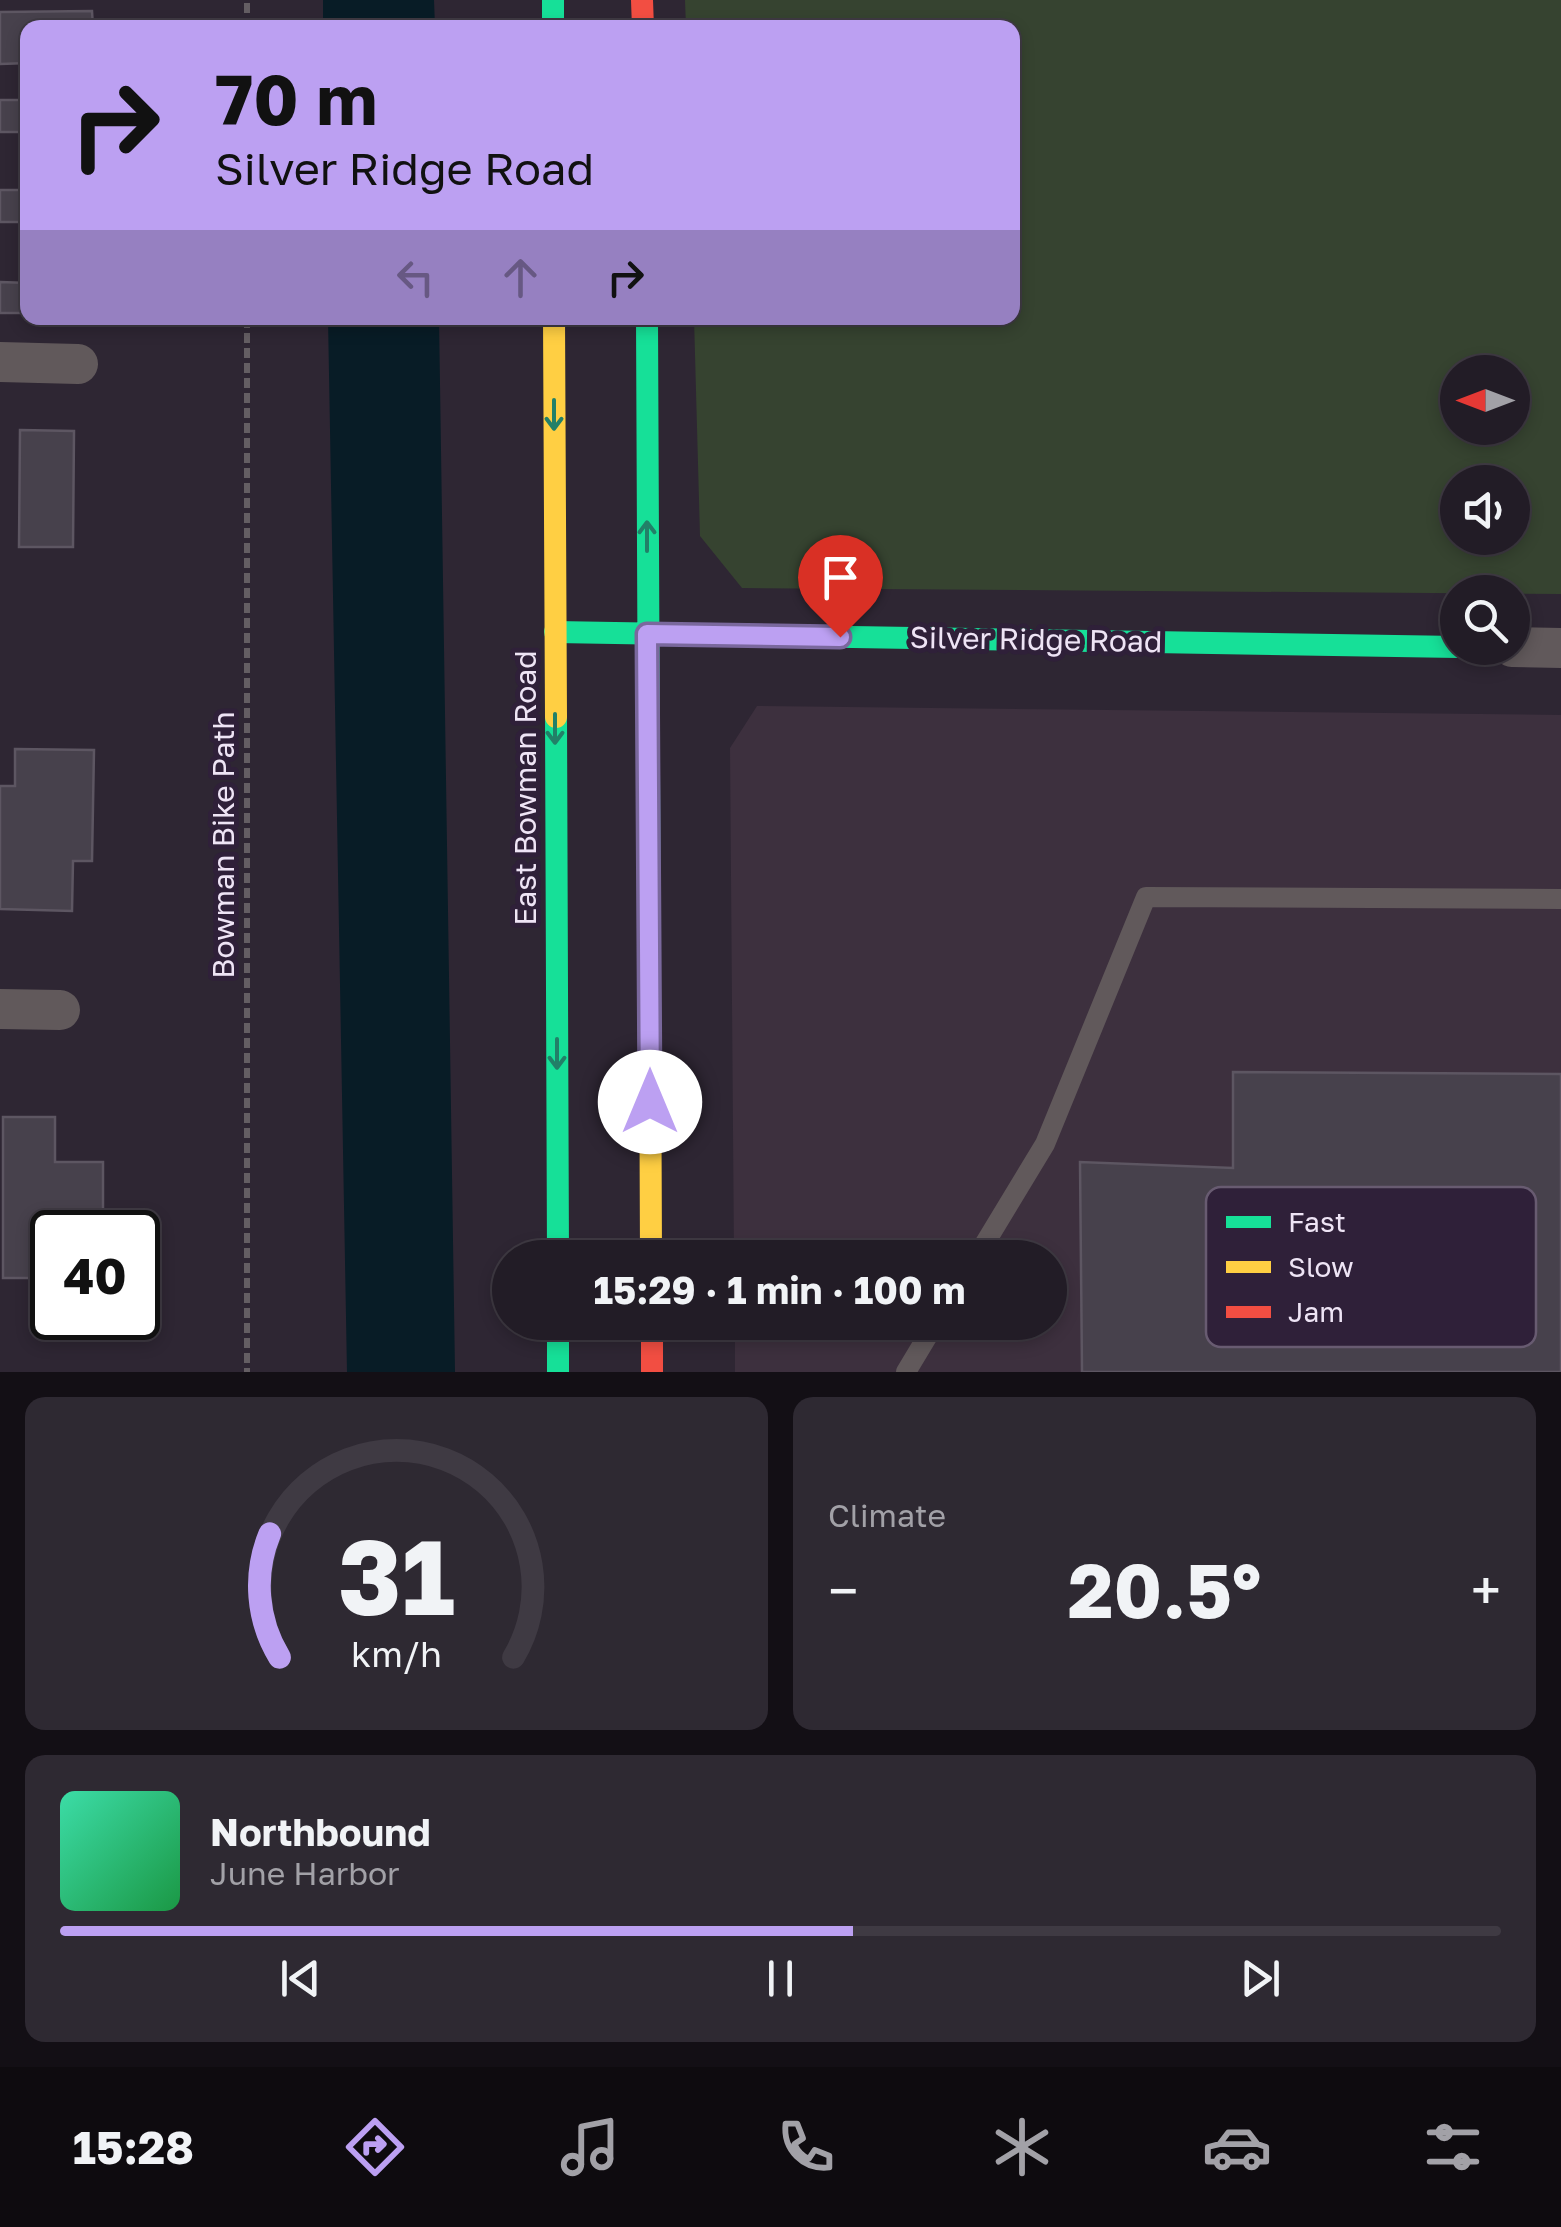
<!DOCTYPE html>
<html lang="en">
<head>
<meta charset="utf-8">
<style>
	body { margin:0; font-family:"Golos Text",sans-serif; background:#2e2932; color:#f1f3f6; height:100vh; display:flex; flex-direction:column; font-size:38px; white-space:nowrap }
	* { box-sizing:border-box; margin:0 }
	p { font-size:32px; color:#a2a1a7 }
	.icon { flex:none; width:55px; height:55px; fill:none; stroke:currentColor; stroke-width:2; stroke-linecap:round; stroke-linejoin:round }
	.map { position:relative; height:1372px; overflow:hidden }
	.sheet { display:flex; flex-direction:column; gap:25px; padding:25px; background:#130f15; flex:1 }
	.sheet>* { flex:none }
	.hud { position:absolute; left:20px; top:20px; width:1000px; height:305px; border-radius:20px; box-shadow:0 5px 15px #0003,0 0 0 2px #3f3a43; background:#bca0f2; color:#111; overflow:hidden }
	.needle { width:65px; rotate:270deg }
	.fabs { position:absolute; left:1440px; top:355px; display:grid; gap:20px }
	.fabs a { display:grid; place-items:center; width:90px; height:90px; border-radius:50%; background:#221c26; box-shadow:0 5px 15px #0003,0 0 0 2px #3f3a43; font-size:50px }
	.speed { position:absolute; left:30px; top:1210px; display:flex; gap:20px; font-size:50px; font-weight:700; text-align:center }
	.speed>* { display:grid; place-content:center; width:130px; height:130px; border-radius:50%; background:#221c26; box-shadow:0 5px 15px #0003,0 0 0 2px #3f3a43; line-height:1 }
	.speed .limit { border:5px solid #111; border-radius:15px; background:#fff; color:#111 }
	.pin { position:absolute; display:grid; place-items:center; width:85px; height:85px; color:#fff; margin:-102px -42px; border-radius:50% 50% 50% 0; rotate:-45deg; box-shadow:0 0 10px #0007 }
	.pin .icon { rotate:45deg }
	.me { position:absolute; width:110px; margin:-55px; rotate:0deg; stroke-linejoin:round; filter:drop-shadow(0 0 8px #0008) }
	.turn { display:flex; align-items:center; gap:35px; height:210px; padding:0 30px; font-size:45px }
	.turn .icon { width:130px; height:130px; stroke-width:2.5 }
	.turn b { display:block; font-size:70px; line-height:85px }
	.lanes { display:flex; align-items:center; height:95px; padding:0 30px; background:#0003; justify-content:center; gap:50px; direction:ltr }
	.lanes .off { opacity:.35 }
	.big { font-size:75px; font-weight:700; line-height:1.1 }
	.sheet .tile { flex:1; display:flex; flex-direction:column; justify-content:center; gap:15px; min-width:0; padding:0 35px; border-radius:20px; background:#2e2932 }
	.sheet .dial { align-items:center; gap:0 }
	.dial svg { height:260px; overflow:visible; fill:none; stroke:#3f3a43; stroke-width:7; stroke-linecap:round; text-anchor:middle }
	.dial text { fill:#f1f3f6; stroke:none }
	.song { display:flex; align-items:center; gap:30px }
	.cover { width:120px; height:120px; border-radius:15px; background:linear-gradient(135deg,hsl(160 70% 55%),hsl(140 70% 35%)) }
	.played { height:10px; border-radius:5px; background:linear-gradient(90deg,#bca0f2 55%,#3f3a43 55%) }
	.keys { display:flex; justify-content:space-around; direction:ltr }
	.heat { display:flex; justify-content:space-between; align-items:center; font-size:55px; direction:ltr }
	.sheet .tiles { flex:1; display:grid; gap:25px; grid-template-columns:1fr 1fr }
	.tile:last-child { grid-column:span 2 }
	.trip { position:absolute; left:492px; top:1240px; width:575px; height:100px; border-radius:50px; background:#221c26; box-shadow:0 5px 15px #0003,0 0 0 2px #3f3a43; font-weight:700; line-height:100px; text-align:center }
	.dock { display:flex; height:160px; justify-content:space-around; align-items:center; background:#0e0b0f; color:#a2a1a7 }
	.dock .icon { width:70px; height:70px }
	.dock .on { color:#bca0f2 }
	.dock b { font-size:45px; color:#f1f3f6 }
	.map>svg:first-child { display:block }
	.commercial { fill:#3d303e }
	.green { fill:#364330; fill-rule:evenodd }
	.water { fill:#081c26 }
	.building { fill:#47414c; stroke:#5d5662; stroke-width:2.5 }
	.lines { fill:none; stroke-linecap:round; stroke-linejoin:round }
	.path { stroke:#645e63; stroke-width:6; stroke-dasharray:10 5; stroke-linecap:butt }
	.lane { stroke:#61595b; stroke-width:20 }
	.street { stroke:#61595b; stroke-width:40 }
	.fast { stroke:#16e098; stroke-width:22 }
	.slow { stroke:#ffcf43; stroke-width:22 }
	.jam { stroke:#f24e42; stroke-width:22 }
	.oneway { stroke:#228068 }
	.route-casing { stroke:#7a689d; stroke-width:25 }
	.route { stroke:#bca0f2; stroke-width:18 }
	.labels { text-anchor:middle; stroke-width:10; stroke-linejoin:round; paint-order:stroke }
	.street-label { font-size:30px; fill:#eee4f5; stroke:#2f2039 }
	.key { fill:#2f2039; stroke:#685b71; stroke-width:2.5 }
	.key-label { font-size:28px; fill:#eee4f5 }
</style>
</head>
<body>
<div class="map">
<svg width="1561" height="1372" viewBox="0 0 1561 1372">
	<rect width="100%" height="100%" fill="#2e2633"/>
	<path class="commercial" d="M757,706l804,9v657h-826v-49l315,-1v-64l-316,-1 -4,-509z"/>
	<path class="green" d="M685,0h876v594l-819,-6 -42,-52 -6,-218h318v-290l-326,-1zM1458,372h54v56h-54zM1458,482h54v56h-54z"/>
	<path class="water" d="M323,0h111l1,27h-112z
		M328,318h111l16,1054h-108z"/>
	<path class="building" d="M92,11l1,17h-65v35l-28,1v-52z
		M0,100h28v32h-28z
		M0,190h28v32h-28z
		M0,282l28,1v30h-28z
		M20,430l54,1 -1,116h-54z
		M15,749l79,1 -2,111h-19l-1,50 -72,-2v-123h15z
		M1233,1072l328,2v298h-479l-2,-210 153,6z
		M3,1117h52v45h48v70h-51v46h-49z"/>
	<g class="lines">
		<path class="path" d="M247,28v-28
			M247,318v1054"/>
		<path class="lane" d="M976,1258l69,-114 101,-247 415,2
			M906,1372l30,-50"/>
		<path class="street" d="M0,362l78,2
			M1512,647l49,1
			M0,1009l60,1"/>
		<path class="fast" d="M553,0v28
			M647,318l3,682
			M555,632l903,15
			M556,717l2,541
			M558,1322v50"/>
		<path class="slow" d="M554,318l2,399
			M650,1000l1,258"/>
		<path class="jam" d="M642,0l1,28
			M652,1322v50"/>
	</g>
	<defs><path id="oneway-shaft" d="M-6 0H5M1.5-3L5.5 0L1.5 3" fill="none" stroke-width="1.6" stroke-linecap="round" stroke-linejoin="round" transform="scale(2.5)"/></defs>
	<g class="oneway">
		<use href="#oneway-shaft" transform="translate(554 415) rotate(90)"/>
		<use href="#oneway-shaft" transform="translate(647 536) rotate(-90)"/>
		<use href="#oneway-shaft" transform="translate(555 729) rotate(90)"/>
		<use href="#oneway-shaft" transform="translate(557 1054) rotate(90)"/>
	</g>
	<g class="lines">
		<defs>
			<path id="route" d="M650,1102l-3,-468 193,3"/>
		</defs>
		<use href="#route" class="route-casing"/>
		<use href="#route" class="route"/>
	</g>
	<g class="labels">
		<g class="street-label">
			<text transform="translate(1036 640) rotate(1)" y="10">Silver Ridge Road</text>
			<text transform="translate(526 788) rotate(-90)" y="10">East Bowman Road</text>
			<text transform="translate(224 845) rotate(-90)" y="10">Bowman Bike Path</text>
		</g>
	</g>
	<rect x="1206" y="1187" width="330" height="160" rx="15" class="key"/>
	<rect x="1226" y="1216" width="45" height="12" fill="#16e098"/>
	<rect x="1226" y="1261" width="45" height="12" fill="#ffcf43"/>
	<rect x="1226" y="1306" width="45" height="12" fill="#f24e42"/>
	<g class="key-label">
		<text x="1288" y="1232">Fast</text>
		<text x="1288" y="1277">Slow</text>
		<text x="1288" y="1322">Jam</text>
	</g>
</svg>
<div class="fabs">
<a><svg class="needle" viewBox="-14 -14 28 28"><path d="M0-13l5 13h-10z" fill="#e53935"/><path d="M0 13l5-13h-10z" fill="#a2a1a7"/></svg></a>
<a><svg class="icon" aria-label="sound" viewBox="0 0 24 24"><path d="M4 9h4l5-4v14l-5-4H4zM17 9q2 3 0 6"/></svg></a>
<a><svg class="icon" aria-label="search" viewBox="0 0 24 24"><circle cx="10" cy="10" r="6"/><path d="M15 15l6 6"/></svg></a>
</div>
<div class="speed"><div class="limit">40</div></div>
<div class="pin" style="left:840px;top:637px;background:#d93025"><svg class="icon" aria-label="arrive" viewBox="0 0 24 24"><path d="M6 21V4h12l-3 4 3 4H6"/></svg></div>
<svg class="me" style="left:650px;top:1102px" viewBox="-20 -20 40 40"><circle r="19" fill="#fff"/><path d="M0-13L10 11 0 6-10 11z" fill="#bca0f2"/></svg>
<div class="trip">15:29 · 1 min · 100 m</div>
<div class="hud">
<div class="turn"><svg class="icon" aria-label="right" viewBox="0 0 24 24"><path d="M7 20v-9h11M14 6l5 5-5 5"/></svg><div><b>70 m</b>Silver Ridge Road</div></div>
<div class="lanes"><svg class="icon off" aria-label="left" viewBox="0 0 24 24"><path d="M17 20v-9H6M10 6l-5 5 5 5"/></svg><svg class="icon off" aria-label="ahead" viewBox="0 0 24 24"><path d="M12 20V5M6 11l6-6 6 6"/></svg><svg class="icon" aria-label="right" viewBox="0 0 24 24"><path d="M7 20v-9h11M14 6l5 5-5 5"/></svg></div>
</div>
</div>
<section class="sheet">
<div class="tiles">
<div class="tile dial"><svg viewBox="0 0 100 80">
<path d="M14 69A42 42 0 1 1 86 69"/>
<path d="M14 69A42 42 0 0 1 11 31" stroke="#bca0f2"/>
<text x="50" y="56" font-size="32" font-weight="700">31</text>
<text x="50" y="72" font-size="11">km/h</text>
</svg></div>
<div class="tile"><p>Climate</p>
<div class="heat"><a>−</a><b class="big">20.5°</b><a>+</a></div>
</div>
<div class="tile">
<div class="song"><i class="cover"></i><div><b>Northbound</b><p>June Harbor</p></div></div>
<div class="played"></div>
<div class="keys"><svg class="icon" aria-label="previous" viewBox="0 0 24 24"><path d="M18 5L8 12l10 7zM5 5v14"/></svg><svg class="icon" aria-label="pause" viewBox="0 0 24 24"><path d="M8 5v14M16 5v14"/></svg><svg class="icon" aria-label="next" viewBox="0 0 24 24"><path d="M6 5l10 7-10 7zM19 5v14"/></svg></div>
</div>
</div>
</section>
<nav class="dock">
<b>15:28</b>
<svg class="icon on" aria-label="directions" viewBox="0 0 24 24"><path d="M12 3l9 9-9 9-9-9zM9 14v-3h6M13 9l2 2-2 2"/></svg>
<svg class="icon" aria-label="music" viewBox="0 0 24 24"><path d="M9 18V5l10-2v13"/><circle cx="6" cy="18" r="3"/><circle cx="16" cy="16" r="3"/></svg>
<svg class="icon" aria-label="phone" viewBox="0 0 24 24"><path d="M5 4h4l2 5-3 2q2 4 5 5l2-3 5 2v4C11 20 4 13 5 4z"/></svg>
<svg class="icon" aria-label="climate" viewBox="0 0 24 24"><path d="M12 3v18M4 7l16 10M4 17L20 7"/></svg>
<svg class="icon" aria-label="car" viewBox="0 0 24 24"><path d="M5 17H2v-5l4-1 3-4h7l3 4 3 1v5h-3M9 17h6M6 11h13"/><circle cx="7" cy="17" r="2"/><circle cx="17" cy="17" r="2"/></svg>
<svg class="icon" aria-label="filters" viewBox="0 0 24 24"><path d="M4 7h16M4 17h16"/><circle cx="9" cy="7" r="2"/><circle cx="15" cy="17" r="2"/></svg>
</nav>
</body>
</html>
